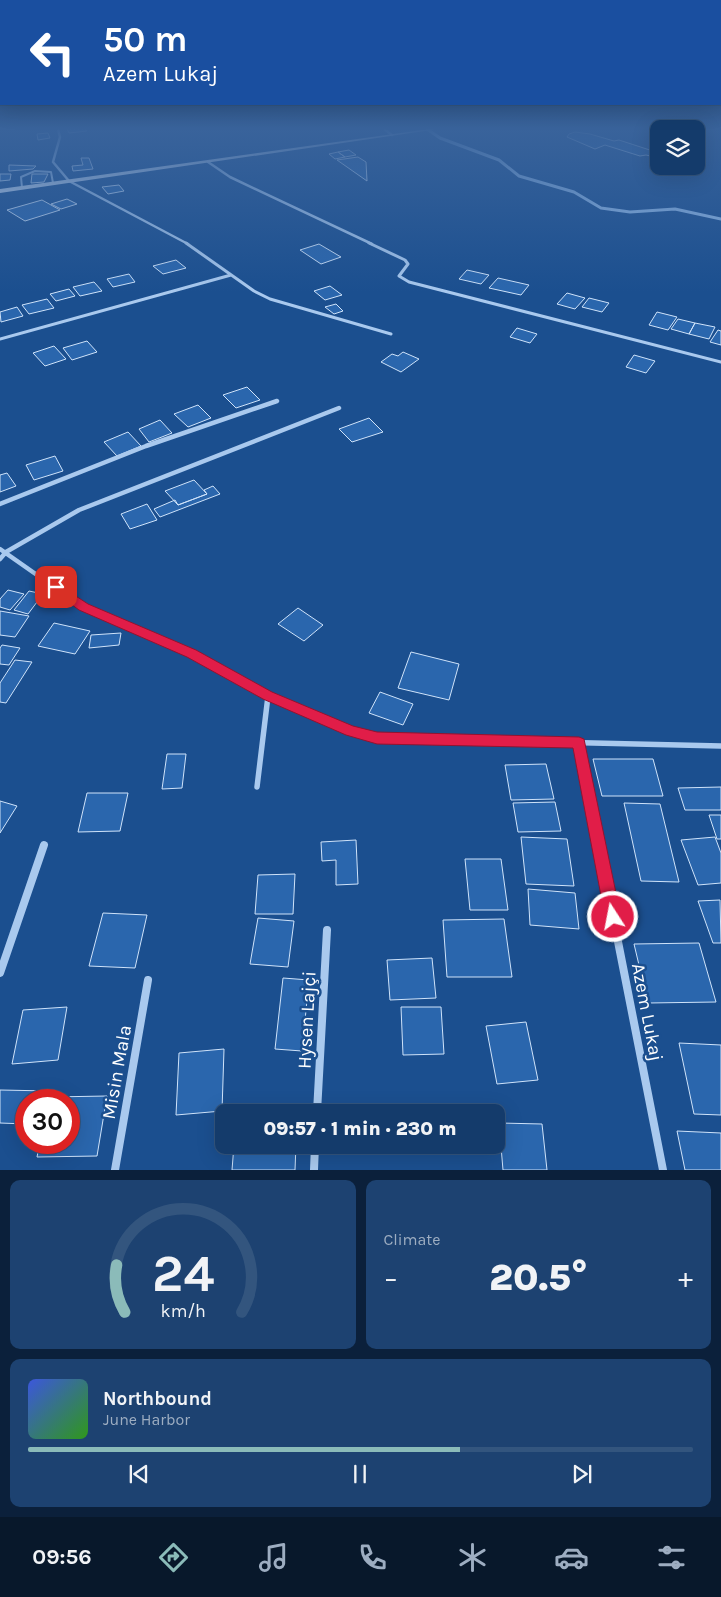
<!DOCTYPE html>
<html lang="en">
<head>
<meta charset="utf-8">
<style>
	body { margin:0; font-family:Karla,sans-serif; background:#1d4271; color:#f1f3f6; height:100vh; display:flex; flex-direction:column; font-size:19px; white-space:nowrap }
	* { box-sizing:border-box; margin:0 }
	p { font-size:16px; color:#9dadc1 }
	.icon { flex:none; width:28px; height:28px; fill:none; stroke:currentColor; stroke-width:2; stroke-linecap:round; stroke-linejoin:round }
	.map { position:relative; height:1170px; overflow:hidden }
	.side { display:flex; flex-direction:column; gap:10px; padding:10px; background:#0b203b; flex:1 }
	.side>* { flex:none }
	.banner { position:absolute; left:0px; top:0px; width:721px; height:105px; box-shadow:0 5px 20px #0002,0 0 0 1px #33557e; background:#1a4fa0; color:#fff; overflow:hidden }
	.tools { position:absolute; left:650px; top:120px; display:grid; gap:10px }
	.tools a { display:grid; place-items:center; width:55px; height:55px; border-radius:10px; background:#143b6b; box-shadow:0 5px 20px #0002,0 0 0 1px #33557e; font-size:25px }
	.speed { position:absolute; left:15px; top:1089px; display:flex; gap:10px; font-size:25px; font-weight:700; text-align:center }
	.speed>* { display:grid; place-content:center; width:65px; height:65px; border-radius:50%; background:#143b6b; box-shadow:0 5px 20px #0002,0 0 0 1px #33557e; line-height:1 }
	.speed .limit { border:8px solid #d22; background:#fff; color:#111 }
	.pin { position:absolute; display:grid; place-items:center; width:42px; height:42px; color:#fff; margin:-21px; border-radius:10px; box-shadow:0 2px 8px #0006 }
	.me { position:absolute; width:55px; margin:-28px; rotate:349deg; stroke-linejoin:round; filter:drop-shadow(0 0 4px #0008) }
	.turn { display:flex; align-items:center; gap:18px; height:105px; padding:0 20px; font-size:22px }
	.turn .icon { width:65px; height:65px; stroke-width:2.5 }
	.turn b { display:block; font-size:35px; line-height:42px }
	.big { font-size:38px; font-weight:800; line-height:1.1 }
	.side .tile { flex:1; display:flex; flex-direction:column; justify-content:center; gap:8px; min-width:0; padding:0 18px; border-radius:10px; background:#1d4271 }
	.side .dial { align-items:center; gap:0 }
	.dial svg { height:130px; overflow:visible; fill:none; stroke:#33557e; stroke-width:7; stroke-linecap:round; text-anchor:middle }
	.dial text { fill:#f1f3f6; stroke:none }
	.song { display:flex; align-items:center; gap:15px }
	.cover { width:60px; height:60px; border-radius:8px; background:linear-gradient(135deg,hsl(230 70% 55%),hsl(110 70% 35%)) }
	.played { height:5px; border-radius:2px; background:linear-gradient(90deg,#8bbbb9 65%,#33557e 65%) }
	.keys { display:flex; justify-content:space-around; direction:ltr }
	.heat { display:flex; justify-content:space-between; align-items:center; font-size:28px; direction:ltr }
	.side .tiles { flex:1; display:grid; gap:10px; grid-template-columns:1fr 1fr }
	.tile:last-child { grid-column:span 2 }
	.trip { position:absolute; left:215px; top:1104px; width:290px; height:50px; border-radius:10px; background:#143b6b; box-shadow:0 5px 20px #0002,0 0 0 1px #33557e; font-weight:800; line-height:50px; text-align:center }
	.tab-bar { display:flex; height:80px; justify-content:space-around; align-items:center; background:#08182b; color:#9dadc1 }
	.tab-bar .icon { width:35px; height:35px }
	.tab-bar .active { color:#8bbbb9 }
	.tab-bar b { font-size:22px; color:#f1f3f6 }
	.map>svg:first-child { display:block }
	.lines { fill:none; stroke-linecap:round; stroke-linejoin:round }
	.stream { stroke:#9cc4f0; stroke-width:3 }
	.building { fill:#2a66ad; stroke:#cfe3fa }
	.lane { stroke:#a9c9ee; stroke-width:2 }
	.street-far4 { stroke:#a9c9ee; stroke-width:2.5 }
	.street-far3 { stroke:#a9c9ee; stroke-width:3 }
	.street-far2 { stroke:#a9c9ee; stroke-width:4.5 }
	.street-far1 { stroke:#a9c9ee; stroke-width:5.5 }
	.street { stroke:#a9c9ee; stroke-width:8 }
	.secondary { fill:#d6e6fa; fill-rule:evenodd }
	.route { fill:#e11d48; stroke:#92132f }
	.labels { text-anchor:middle; stroke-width:5; stroke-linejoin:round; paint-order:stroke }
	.near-street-label { font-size:19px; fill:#fff; stroke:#1b4f8f }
</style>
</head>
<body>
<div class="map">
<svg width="721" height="1170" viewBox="0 0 721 1170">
	<rect width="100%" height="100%" fill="#1b4f8f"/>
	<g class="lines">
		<path class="stream" d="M427,129l13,9 59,22 20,16 55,16 27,16 29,4 45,-3 46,10"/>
	</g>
	<path class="building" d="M67,129h18l2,2 -18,2z
		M575,132l15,2 24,7 5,-1 40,13v5l-13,-3 -6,1 -35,-11 -10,4 -28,-12 2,-3z
		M48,133l2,5 -12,2 -1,-6z
		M349,150l7,5 -11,2 -7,-5z
		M338,152l7,5 -10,2 -6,-5z
		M358,157l8,5 1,19 -30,-21z
		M81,158h8l4,11 -20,2 -1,-5 11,-1z
		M9,165l27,1 -3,3 -24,2z
		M0,174h11l-1,6 -10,1z
		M32,174h16l-4,8 -13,1z
		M119,185l5,6 -16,3 -6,-7z
		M67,199l10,5 -16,5 -10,-5z
		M42,200l18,10 -35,11 -18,-11z
		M319,244l22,13 -20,7 -21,-14z
		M176,260l10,8 -23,6 -10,-8z
		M467,270l22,5 -8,9 -22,-5z
		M129,274l6,8 -22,5 -6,-8z
		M498,278l31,7 -8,10 -32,-7z
		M94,282l8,9 -22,5 -7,-9z
		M330,286l12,9 -17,5 -11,-9z
		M69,289l6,7 -19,5 -6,-7z
		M567,293l18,5 -10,11 -18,-5z
		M589,298l20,5 -7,9 -20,-5z
		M47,299l7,9 -25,6 -7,-9z
		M336,304l7,7 -9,3 -9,-7z
		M17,307l6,9 -22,6 -1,-10z
		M657,312l20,5 -9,13 -19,-5z
		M678,319l17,4 -6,11 -18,-5z
		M695,323l20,4 -6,12 -20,-5z
		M517,328l20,6 -7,9 -20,-6z
		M718,330l3,1v14l-11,-3z
		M87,341l10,11 -25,8 -9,-12z
		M54,346l12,13 -21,7 -12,-13z
		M403,352l16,7 -18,13 -20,-10 11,-8 6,2z
		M634,355l21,6 -9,12 -20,-6z
		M247,387l13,13 -24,8 -13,-13z
		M198,405l13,13 -23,9 -14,-13z
		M369,418l14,14 -31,10 -13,-13z
		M160,420l12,13 -23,9 -10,-13z
		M128,432l13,14 -24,10 -13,-14z
		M55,456l8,15 -29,9 -8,-15z
		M7,473l9,13 -16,6v-17z
		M194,480l13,14 -29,11 -13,-14z
		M213,486l7,8 -60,23 -6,-8 21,-9 3,5 29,-11 -3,-4z
		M147,504l10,16 -27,9 -9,-15z
		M8,590l16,4 -14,16 -10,-3v-8z
		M29,591l14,3 -15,20 -14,-4z
		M298,608l25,17 -19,16 -26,-17z
		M0,611l29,5 -14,21 -15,-2z
		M54,623l36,8 -15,23 -37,-8z
		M121,633l-2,12 -30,3 2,-13z
		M2,645l18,3 -11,17 -9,-1v-16z
		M411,652l48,12 -10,36 -51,-12z
		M15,660l17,2 -26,41 -6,-1v-19z
		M380,692l33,12 -10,21 -34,-12z
		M167,754h19l-4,34 -20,1z
		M593,759h60l10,37h-61z
		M546,764l8,35 -43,1 -6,-35z
		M721,787v23h-36l-7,-22z
		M87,793h41l-8,38 -42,1z
		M0,801l17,5 -17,27z
		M555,802l6,29 -43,1 -5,-29z
		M624,803l36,1 19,78 -38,-1z
		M709,815h12v24h-4z
		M521,837l46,2 7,47 -48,-2z
		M715,837l6,16v30l-23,2 -17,-45z
		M356,840l2,44 -22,1v-25l-14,1 -1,-19z
		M465,859h36l7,51h-38z
		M295,874l-2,40h-38l3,-39z
		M528,889l47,4 4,36 -49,-4z
		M720,900l1,43h-8l-15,-42z
		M103,913l44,2 -12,53 -46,-2z
		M258,918l36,3 -6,46 -38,-3z
		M504,919l8,58h-65l-4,-57z
		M699,943l17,59 -68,1 -14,-59z
		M432,958l4,40 -46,2 -3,-40z
		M283,978l26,2 -7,71 -27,-2z
		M67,1007l-9,53 -46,4 11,-54z
		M401,1007h40l3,47 -41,1z
		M526,1022l12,58 -41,4 -11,-58z
		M679,1043l42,2v70l-27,-1z
		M224,1049l-2,62 -46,4 3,-62z
		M0,1090l50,1v6l-1,3h-23v24l-26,-1z
		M107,1096l-10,60 -60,1 3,-15h29v-42h-20l1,-3z
		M499,1123l43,1 5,46h-44z
		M677,1131l44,2v37h-36z
		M234,1145h62l-1,25h-63z"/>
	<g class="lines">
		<path class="lane" d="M22,188l-1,-11 14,-6 16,1 2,11"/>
		<path class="street-far4" d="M58,129l2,8 -7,25 16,19 119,63
			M384,129l8,6
			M208,162l22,15 142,67"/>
		<path class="street-far3" d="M186,243l68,48 16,8 121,35
			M369,243l36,17 3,4 -9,12 10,6 312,80
			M0,339l231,-64"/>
		<path class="street-far2" d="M0,504l146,-58 131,-45
			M0,549l57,40
			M0,559l6,-7 73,-42 260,-102"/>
		<path class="street-far1" d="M55,587l28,20 109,46 90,49 69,29 26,7 344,8
			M579,743l19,98
			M257,787l11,-91"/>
		<path class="street" d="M598,840l65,330
			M0,973l44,-128
			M317,1112l10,-182
			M115,1170l33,-190
			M314,1170l1,-25"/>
		<path class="secondary" d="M429,129h9l-438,64v-4z"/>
	</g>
	<linearGradient id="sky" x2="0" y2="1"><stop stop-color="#0f2b4f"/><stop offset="0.44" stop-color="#39639b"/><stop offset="1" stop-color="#39639b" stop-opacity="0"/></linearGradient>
	<rect width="721" height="292" fill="url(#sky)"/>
	<path class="route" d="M56,583l32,21 108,46 76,42 81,34 24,6 202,5 5,2 37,178 -2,6 -6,2 -5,-2 -3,-6 -32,-169 -196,-4 -31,-9 -83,-36 -76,-42 -108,-47 -27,-20 -2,-3z"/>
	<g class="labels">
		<g class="near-street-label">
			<text transform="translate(648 1012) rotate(79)" y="7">Azem Lukaj</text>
			<text transform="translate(306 1020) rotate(-87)" y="7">Hysen Lajçi</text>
			<text transform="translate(116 1072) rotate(-80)" y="7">Misin Mala</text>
		</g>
	</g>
</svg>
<div class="tools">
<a><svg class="icon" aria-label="layers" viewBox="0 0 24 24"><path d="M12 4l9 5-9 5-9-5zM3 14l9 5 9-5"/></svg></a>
</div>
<div class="speed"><div class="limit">30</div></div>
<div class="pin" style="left:56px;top:587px;background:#d93025"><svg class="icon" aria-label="arrive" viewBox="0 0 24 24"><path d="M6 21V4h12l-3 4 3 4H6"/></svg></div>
<svg class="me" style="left:613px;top:917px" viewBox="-20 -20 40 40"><circle r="17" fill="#e11d48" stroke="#fff" stroke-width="3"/><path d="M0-11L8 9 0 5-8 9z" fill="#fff"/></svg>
<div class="trip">09:57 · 1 min · 230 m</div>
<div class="banner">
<div class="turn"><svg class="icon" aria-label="left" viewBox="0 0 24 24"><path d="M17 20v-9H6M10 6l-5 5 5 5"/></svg><div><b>50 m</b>Azem Lukaj</div></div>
</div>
</div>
<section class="side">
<div class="tiles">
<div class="tile dial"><svg viewBox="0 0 100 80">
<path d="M14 69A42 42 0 1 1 86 69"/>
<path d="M14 69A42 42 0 0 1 9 40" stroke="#8bbbb9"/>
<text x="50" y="56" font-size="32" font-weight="700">24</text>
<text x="50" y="72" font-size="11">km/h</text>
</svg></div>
<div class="tile"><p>Climate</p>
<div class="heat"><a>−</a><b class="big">20.5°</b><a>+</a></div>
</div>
<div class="tile">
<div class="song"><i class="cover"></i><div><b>Northbound</b><p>June Harbor</p></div></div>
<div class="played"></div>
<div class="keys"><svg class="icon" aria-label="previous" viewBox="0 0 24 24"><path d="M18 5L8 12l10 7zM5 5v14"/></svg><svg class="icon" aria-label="pause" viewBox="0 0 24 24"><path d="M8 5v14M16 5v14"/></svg><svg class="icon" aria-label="next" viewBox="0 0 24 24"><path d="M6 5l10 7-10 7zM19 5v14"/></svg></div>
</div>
</div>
</section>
<nav class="tab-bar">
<b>09:56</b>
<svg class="icon active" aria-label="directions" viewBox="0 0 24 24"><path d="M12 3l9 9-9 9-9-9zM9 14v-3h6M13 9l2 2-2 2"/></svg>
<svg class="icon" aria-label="music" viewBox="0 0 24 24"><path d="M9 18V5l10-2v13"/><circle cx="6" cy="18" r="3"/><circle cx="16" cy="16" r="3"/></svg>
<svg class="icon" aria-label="phone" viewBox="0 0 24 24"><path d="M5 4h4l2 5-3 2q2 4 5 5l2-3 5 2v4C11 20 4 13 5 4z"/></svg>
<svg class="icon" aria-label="climate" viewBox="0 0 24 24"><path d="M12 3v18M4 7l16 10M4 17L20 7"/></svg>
<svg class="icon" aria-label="car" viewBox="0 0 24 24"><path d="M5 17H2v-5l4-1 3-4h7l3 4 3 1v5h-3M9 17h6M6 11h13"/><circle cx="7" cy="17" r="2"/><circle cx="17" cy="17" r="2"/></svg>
<svg class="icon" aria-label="filters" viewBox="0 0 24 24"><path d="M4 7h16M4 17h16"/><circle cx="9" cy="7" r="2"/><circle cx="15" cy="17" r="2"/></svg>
</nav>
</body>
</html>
